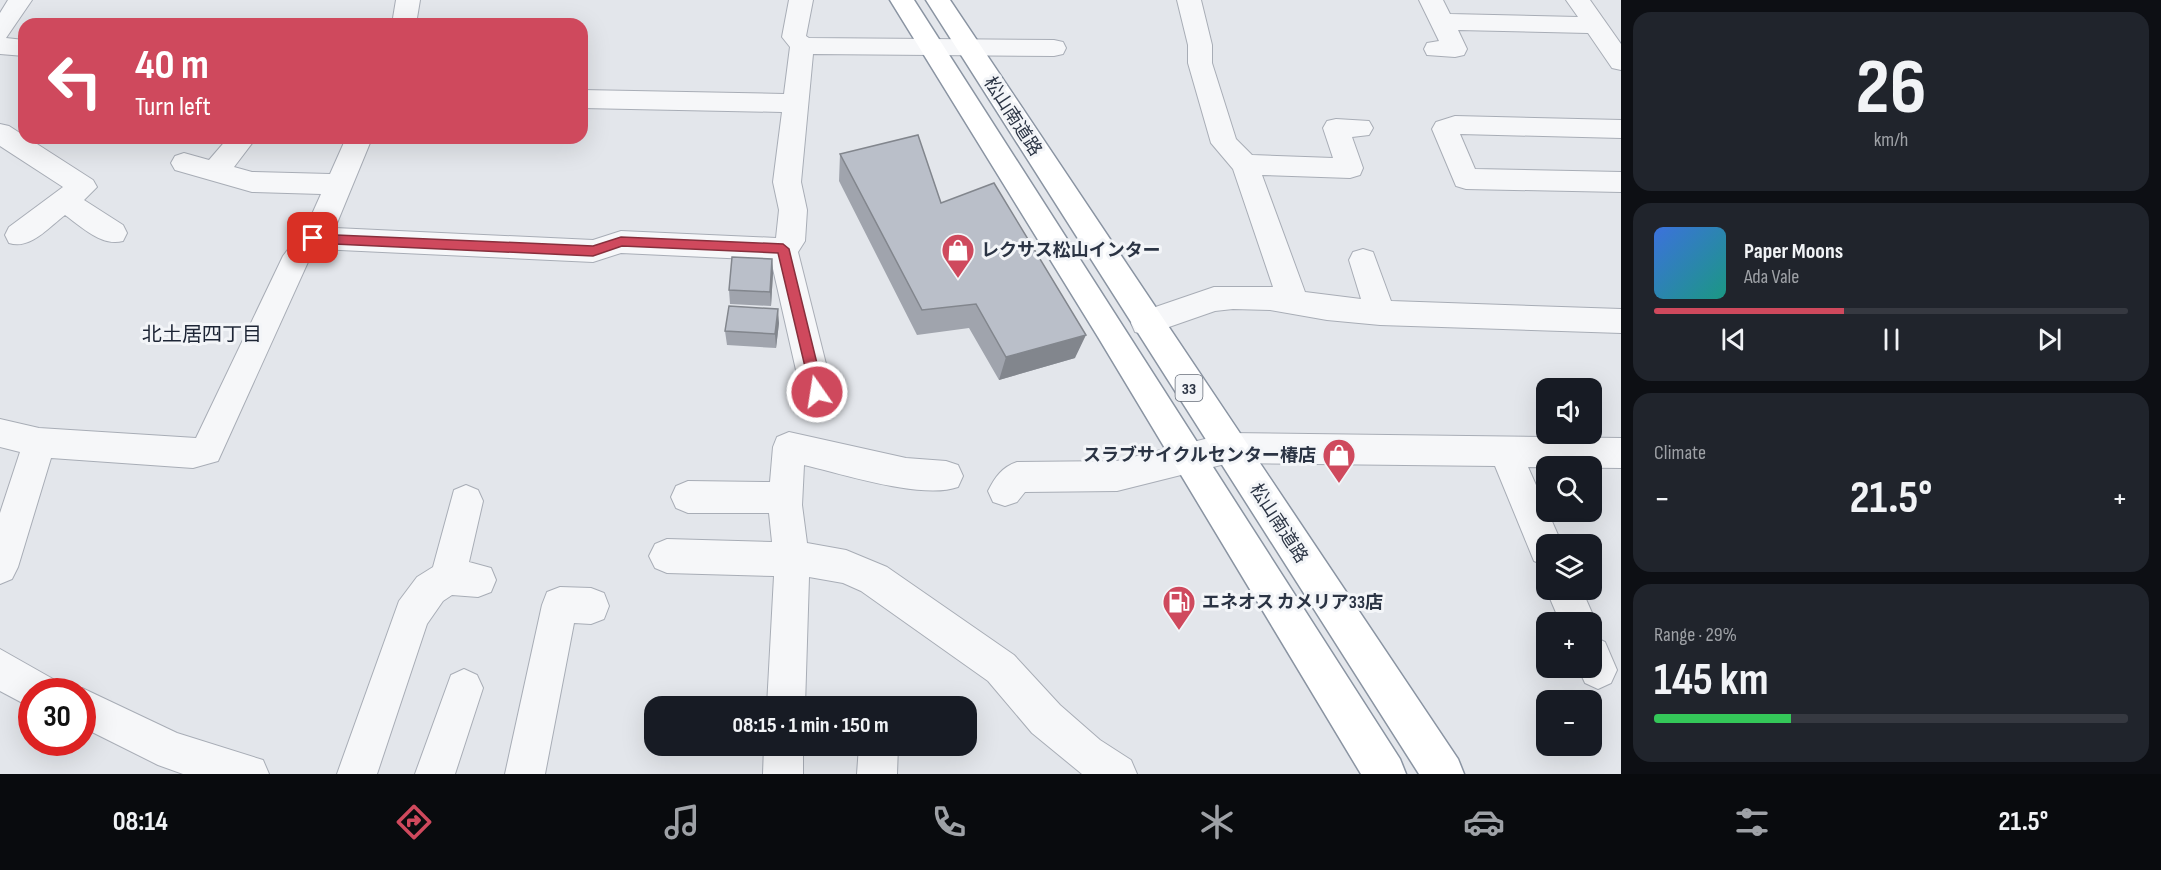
<!DOCTYPE html>
<html lang="en">
<head>
<meta charset="utf-8">
<style>
	body { margin:0; font-family:"Sofia Sans Condensed","Noto Sans JP",sans-serif; background:#20242c; color:#f1f3f6; height:100vh; display:flex; flex-direction:column; font-size:22px; white-space:nowrap }
	* { box-sizing:border-box; margin:0 }
	p { font-size:20px; color:#9ea1a6 }
	.icon { flex:none; width:33px; height:33px; fill:none; stroke:currentColor; stroke-width:2; stroke-linecap:round; stroke-linejoin:round }
	.map { position:relative; flex:1; overflow:hidden }
	.details { display:flex; flex-direction:column; gap:12px; padding:12px; background:#0d0f14; width:540px }
	.details>* { flex:none }
	.hud { position:absolute; left:18px; top:18px; width:570px; height:126px; border-radius:18px; box-shadow:0 6px 24px #0002; background:#cf495d; color:#fff; overflow:hidden }
	.buttons { position:absolute; left:1536px; top:378px; display:grid; gap:12px }
	.buttons a { display:grid; place-items:center; width:66px; height:66px; border-radius:12px; background:#171b24; box-shadow:0 6px 24px #0002; font-size:30px }
	.speed { position:absolute; left:18px; top:678px; display:flex; gap:12px; font-size:30px; font-weight:700; text-align:center }
	.speed>* { display:grid; place-content:center; width:78px; height:78px; border-radius:50%; background:#171b24; box-shadow:0 6px 24px #0002; line-height:1 }
	.speed .limit { border:9px solid #d22; background:#fff; color:#111 }
	.pin { position:absolute; display:grid; place-items:center; width:51px; height:51px; color:#fff; margin:-26px; border-radius:12px; box-shadow:0 3px 9px #0006 }
	.me { position:absolute; width:66px; margin:-33px; rotate:347deg; stroke-linejoin:round; filter:drop-shadow(0 0 4px #0008) }
	.turn { display:flex; align-items:center; gap:21px; height:126px; padding:0 18px; font-size:27px }
	.turn .icon { width:78px; height:78px; stroke-width:2.5 }
	.turn b { display:block; font-size:42px; line-height:51px }
	.big { font-size:45px; font-weight:700; line-height:1.1 }
	.details .widget { flex:1; display:flex; flex-direction:column; justify-content:center; gap:9px; min-width:0; padding:0 21px; border-radius:18px; background:#20242c }
	.details .dial { align-items:center; gap:0 }
	.dial b { font-size:78px; line-height:1 }
	.song { display:flex; align-items:center; gap:18px }
	.cover { width:72px; height:72px; border-radius:9px; background:linear-gradient(135deg,hsl(220 70% 55%),hsl(170 70% 35%)) }
	.played { height:6px; border-radius:3px; background:linear-gradient(90deg,#cf495d 40%,#363941 40%) }
	.keys { display:flex; justify-content:space-around; direction:ltr }
	.heat { display:flex; justify-content:space-between; align-items:center; font-size:33px; direction:ltr }
	.charge { height:9px; border-radius:4px; background:linear-gradient(90deg,#34c759 29%,#363941 0) }
	.trip { position:absolute; left:644px; top:696px; width:333px; height:60px; border-radius:18px; background:#171b24; box-shadow:0 6px 24px #0002; font-weight:700; line-height:60px; text-align:center }
	.menu { display:flex; height:96px; justify-content:space-around; align-items:center; background:#090b0e; color:#9ea1a6 }
	.menu .icon { width:42px; height:42px }
	.menu .current { color:#cf495d }
	.menu b { font-size:27px; color:#f1f3f6 }
	main { display:flex; flex:1; min-height:0 }
	.map>svg:first-child { display:block }
	.lines { fill:none; stroke-linecap:round; stroke-linejoin:round }
	.minor-casing { stroke:#a8adb6; stroke-width:2 }
	.trunk-casing { stroke:#8a94a2; stroke-width:3 }
	.minor { fill:#f6f7f9; fill-rule:evenodd }
	.trunk { fill:#fff; fill-rule:evenodd }
	.wall { fill:#a0a4ad }
	.shaded-wall { fill:#82868d }
	.building { fill:#babfc9; stroke:#82868d; stroke-width:1.5 }
	.route { fill:#cf495d; stroke:#872f3c; stroke-width:1.5 }
	.labels { text-anchor:middle; stroke-width:6; stroke-linejoin:round; paint-order:stroke }
	.shield { fill:#f3f5f8; stroke:#676e7a; stroke-width:1.5 }
	.shield-label { font-size:16px; font-weight:bold; fill:#2b3444 }
	.street-label { font-size:18px; fill:#2b3444; stroke:#f3f5f8 }
	.poi-label { font-size:18px; font-weight:bold; fill:#2b3444; stroke:#f3f5f8; text-anchor:start }
	.neighbourhood-label { font-size:20px; fill:#1d2535; stroke:#f3f5f8 }
</style>
</head>
<body>
<main>
<div class="map">
<svg width="1621" height="774" viewBox="0 0 1621 774">
	<rect width="100%" height="100%" fill="#e3e6eb"/>
	<g class="lines">
		<defs>
			<path id="minor" d="M8,0h24l-26,38 18,2v16l-24,-2v-41z
				M396,0h24l-4,24h-24z
				M789,0h24l-7,36 3,2 245,2 9,2 3,6 -3,6 -9,2 -241,-2 -12,128 6,28 -2,31 -7,11 35,140 -5,10 -11,4 -11,-4 -5,-10 -30,-132 -150,-7 -28,9 -274,-13 -11,13 -90,199 -25,7 -142,-10 -33,109 -6,12 -12,5v-71l20,-61 -20,-5v-28l39,9 157,10 87,-182 25,-33 13,-29 -69,-2 -77,-22 -4,-7 4,-7 9,-3 25,7 19,-22h28l-22,29 18,5 78,2 16,-36h26l-37,90 258,12 28,-9 155,7 3,-28 -6,-28 9,-70 -200,-4v-18l202,4 6,-47 -8,-10z
				M1177,0h24l11,45v18l24,76 16,16 81,3 -10,-30 4,-7 9,-2 33,2 4,7 -4,7 -17,2 11,31 -3,7 -10,3 -88,-3 43,117 56,7 -12,-39 4,-8 10,-3 10,3 18,49 230,8v24l-241,-8 -53,-5 -57,-10 -37,-1 -18,2 -69,24 -11,-3 -4,-9 4,-9 79,-27h59l-40,-118 -22,-26 -23,-80v-18z
				M1419,0h24l7,14 128,3 -12,-17h24l31,44v26l-9,-2 -24,-35 -130,-3 9,19 -3,6 -9,2 -28,-2 -3,-6 3,-6 12,-2z
				M1455,116l166,4v18l-161,-4 15,35 146,3v20l-155,-3 -10,-3 -24,-57 4,-7z
				M0,124l9,2 84,54 4,7 -13,13 39,25 4,8 -4,8c-21,6 -41,-14 -58,-26 -17,13 -35,35 -56,28l-4,-8 4,-8 54,-40 -63,-41z
				M789,432l117,26 40,3 12,4 5,11 -5,11c-36,13 -115,-13 -154,-22l-2,40 5,38 39,7 41,17 127,88 46,50 40,35 31,20 6,14h-55l-50,-41 -44,-52 -127,-90 -18,-8 -34,-6 -4,129h-38l7,-130 -107,-3 -12,-5 -6,-12 6,-12 12,-5 105,3 -3,-29h-81l-12,-5 -5,-11 5,-11 12,-5 82,1 3,-35 4,-10z
				M1229,433l392,5v30l-93,-1 34,77h-16v22l-12,-5 -39,-95 -266,-3 -112,28 -92,1 -8,10 -12,4 -12,-4 -5,-11c7,-14 14,-24 29,-29l100,-1z
				M466,485l12,5 5,11 -14,61 22,6 5,12 -5,12 -13,5 -26,-2 -9,6 -16,23 -50,150h-40l62,-173 18,-24 16,-10 21,-77z
				M560,587l31,1 13,5 5,13 -5,13 -13,5 -17,-1 -29,151h-40l37,-169 5,-13z
				M1546,589l36,1 14,32 -4,11v-11h-32z
				M1592,636l13,6 12,28 -6,13 -13,6 -13,-6 -7,-15h14z
				M0,649l53,30 6,13h-27v16l-32,-17z
				M464,669l13,6 6,13 -28,86h-40l36,-99z
				M82,688l95,45 86,27 6,14h-86l-25,-9 -76,-38v-35h-9z
				M764,746h39v28h-40z
				M859,746h39l-1,28h-40z"/>
			<path id="trunk" d="M890,0h24l486,759 6,15h-45l-263,-437z
				M926,0h24l508,759 6,15h-45z"/>
		</defs>
		<use href="#minor" class="minor-casing"/>
		<use href="#trunk" class="trunk-casing"/>
		<use href="#minor" class="minor"/>
		<use href="#trunk" class="trunk"/>
	</g>
	<path class="wall" d="M840,154l101,49 134,155 -76,22 -30,-52 -52,7 -78,-154z
		M772,259l1,14 -2,33 -41,-2 -1,-14z
		M779,323l-3,25 -49,-3 -2,-14z"/>
	<path class="shaded-wall" d="M772,259l1,14 -2,33 -1,-14z
		M778,309l1,14 -3,25 -1,-14z
		M1086,335l-11,23 -76,22 7,-23z"/>
	<path class="building" d="M918,135l23,68 53,-20 92,152 -80,22 -30,-53 -54,6 -82,-156z
		M732,257l40,2 -2,33 -41,-2z
		M729,306l49,3 -3,25 -50,-3z"/>
	<path class="route" d="M313,234l280,12 28,-9 162,7 6,5 35,143 -7,6 -6,-6 -33,-139 -156,-7 -29,10 -280,-13 -7,-5z"/>
	<defs>
		<symbol id="shop-pin" viewBox="-11 -11 22 30"><path d="M0 17L-7.5 6A9.5 9.5 0 1 1 7.5 6Z" fill="#cf495d" stroke="#f3f5f8"/><path d="M-5-2.5h2.3a2.7 3.5 0 0 1 5.4 0H5L5.5 6h-11ZM-1.5-2.5h3a1.5 2.3 0 0 0-3 0Z" fill="#fff"/></symbol>
		<symbol id="fuel-pin" viewBox="-11 -11 22 30"><path d="M0 17L-7.5 6A9.5 9.5 0 1 1 7.5 6Z" fill="#cf495d" stroke="#f3f5f8"/><path d="M-5.5-6h7V0h2V4h1.3V-2.5L3-4.5l.8-.8L6-3V5H2.5V1h-1V6h-7ZM-4.2-4.7v3.2H.2V-4.7Z" fill="#fff"/></symbol>
	</defs>
	<g fill-rule="evenodd">
		<use href="#shop-pin" x="939" y="231" width="38" height="52"/>
		<use href="#shop-pin" x="1320" y="436" width="38" height="52"/>
		<use href="#fuel-pin" x="1160" y="583" width="38" height="52"/>
	</g>
	<g class="labels">
		<rect class="shield" x="1175.5" y="375" width="27" height="26" rx="4.5"/>
		<g class="shield-label">
			<text x="1189" y="394">33</text>
		</g>
		<g class="street-label">
			<text transform="translate(1013 116) rotate(57)" y="6">松山南道路</text>
			<text transform="translate(1279 523) rotate(57)" y="6">松山南道路</text>
		</g>
		<g class="poi-label">
			<text x="981" y="256">レクサス松山インター</text>
			<text x="1316" y="461" text-anchor="end">スラブサイクルセンター椿店</text>
			<text x="1202" y="608">エネオス カメリア33店</text>
		</g>
		<g class="neighbourhood-label">
			<text x="202" y="341">北土居四丁目</text>
		</g>
	</g>
</svg>
<div class="buttons">
<a><svg class="icon" aria-label="sound" viewBox="0 0 24 24"><path d="M4 9h4l5-4v14l-5-4H4zM17 9q2 3 0 6"/></svg></a>
<a><svg class="icon" aria-label="search" viewBox="0 0 24 24"><circle cx="10" cy="10" r="6"/><path d="M15 15l6 6"/></svg></a>
<a><svg class="icon" aria-label="layers" viewBox="0 0 24 24"><path d="M12 4l9 5-9 5-9-5zM3 14l9 5 9-5"/></svg></a>
<a>+</a>
<a>−</a>
</div>
<div class="speed"><div class="limit">30</div></div>
<div class="pin" style="left:313px;top:238px;background:#d93025"><svg class="icon" aria-label="arrive" viewBox="0 0 24 24"><path d="M6 21V4h12l-3 4 3 4H6"/></svg></div>
<svg class="me" style="left:817px;top:392px" viewBox="-20 -20 40 40"><circle r="17" fill="#cf495d" stroke="#fff" stroke-width="3"/><path d="M0-11L8 9 0 5-8 9z" fill="#fff"/></svg>
<div class="trip">08:15 · 1 min · 150 m</div>
<div class="hud">
<div class="turn"><svg class="icon" aria-label="left" viewBox="0 0 24 24"><path d="M17 20v-9H6M10 6l-5 5 5 5"/></svg><div><b>40 m</b>Turn left</div></div>
</div>
</div>
<section class="details">
<div class="widget dial"><b>26</b><p>km/h</p></div>
<div class="widget">
<div class="song"><i class="cover"></i><div><b>Paper Moons</b><p>Ada Vale</p></div></div>
<div class="played"></div>
<div class="keys"><svg class="icon" aria-label="previous" viewBox="0 0 24 24"><path d="M18 5L8 12l10 7zM5 5v14"/></svg><svg class="icon" aria-label="pause" viewBox="0 0 24 24"><path d="M8 5v14M16 5v14"/></svg><svg class="icon" aria-label="next" viewBox="0 0 24 24"><path d="M6 5l10 7-10 7zM19 5v14"/></svg></div>
</div>
<div class="widget"><p>Climate</p>
<div class="heat"><a>−</a><b class="big">21.5°</b><a>+</a></div>
</div>
<div class="widget"><p>Range · 29%</p><b class="big">145 km</b><div class="charge"></div></div>
</section>
</main>
<nav class="menu">
<b>08:14</b>
<svg class="icon current" aria-label="directions" viewBox="0 0 24 24"><path d="M12 3l9 9-9 9-9-9zM9 14v-3h6M13 9l2 2-2 2"/></svg>
<svg class="icon" aria-label="music" viewBox="0 0 24 24"><path d="M9 18V5l10-2v13"/><circle cx="6" cy="18" r="3"/><circle cx="16" cy="16" r="3"/></svg>
<svg class="icon" aria-label="phone" viewBox="0 0 24 24"><path d="M5 4h4l2 5-3 2q2 4 5 5l2-3 5 2v4C11 20 4 13 5 4z"/></svg>
<svg class="icon" aria-label="climate" viewBox="0 0 24 24"><path d="M12 3v18M4 7l16 10M4 17L20 7"/></svg>
<svg class="icon" aria-label="car" viewBox="0 0 24 24"><path d="M5 17H2v-5l4-1 3-4h7l3 4 3 1v5h-3M9 17h6M6 11h13"/><circle cx="7" cy="17" r="2"/><circle cx="17" cy="17" r="2"/></svg>
<svg class="icon" aria-label="filters" viewBox="0 0 24 24"><path d="M4 7h16M4 17h16"/><circle cx="9" cy="7" r="2"/><circle cx="15" cy="17" r="2"/></svg>
<b>21.5°</b>
</nav>
</body>
</html>
